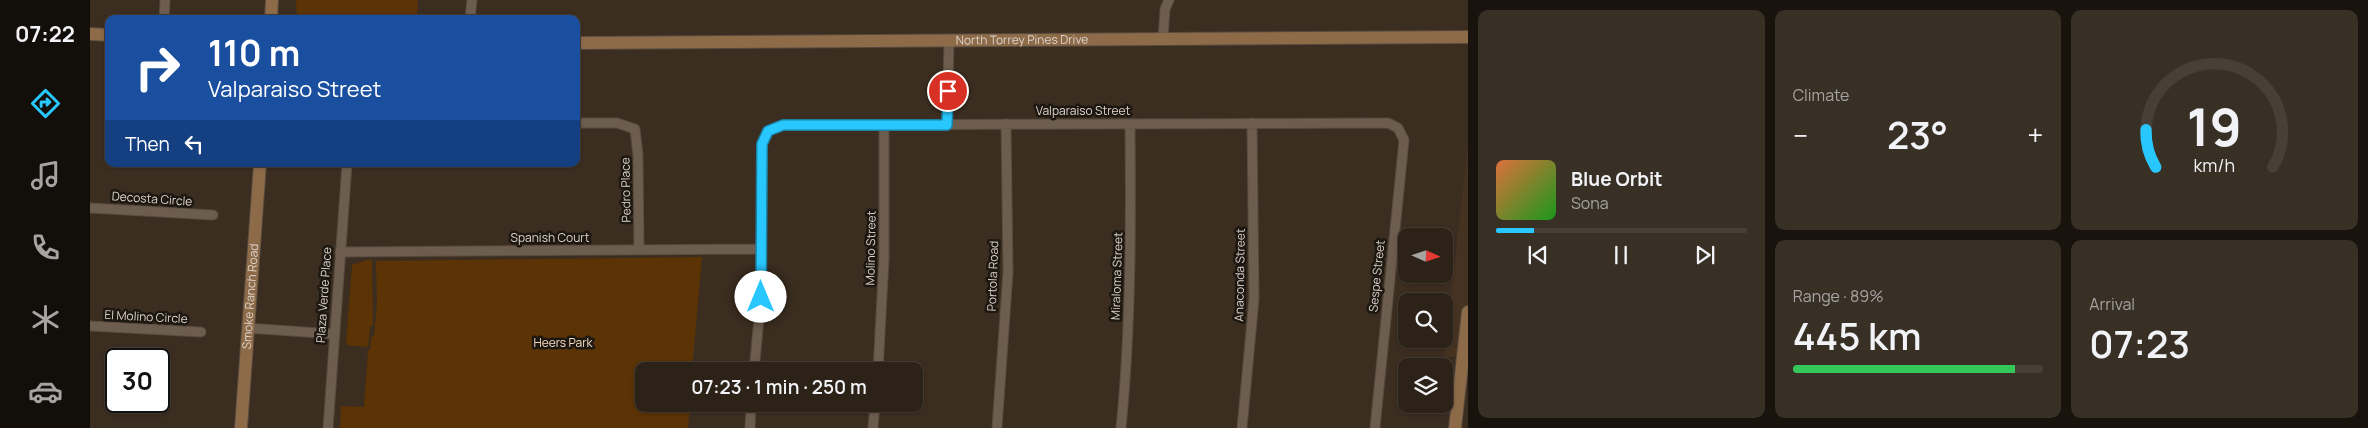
<!DOCTYPE html>
<html lang="en">
<head>
<meta charset="utf-8">
<style>
	body { margin:0; font-family:Manrope,sans-serif; background:#382f25; color:#f1f3f6; height:100vh; display:flex; flex-direction:column; font-size:19px; white-space:nowrap }
	* { box-sizing:border-box; margin:0 }
	p { font-size:16px; color:#a6a4a2 }
	.icon { flex:none; width:28px; height:28px; fill:none; stroke:currentColor; stroke-width:2; stroke-linecap:round; stroke-linejoin:round }
	.map { position:relative; flex:1; overflow:hidden }
	.sheet { display:flex; flex-direction:column; gap:10px; padding:10px; background:#18130d; width:900px }
	.sheet>* { flex:none }
	.guide { position:absolute; left:15px; top:15px; width:475px; height:152px; border-radius:10px; box-shadow:0 1px 4px #0004,0 0 0 1px #483f37; background:#1a4fa0; color:#fff; overflow:hidden }
	.needle { width:32px; rotate:93deg }
	.tools { position:absolute; left:1308px; top:228px; display:grid; gap:10px }
	.tools a { display:grid; place-items:center; width:55px; height:55px; border-radius:10px; background:#2c2218; box-shadow:0 1px 4px #0004,0 0 0 1px #483f37; font-size:25px }
	.speed { position:absolute; left:15px; top:348px; display:flex; gap:10px; font-size:25px; font-weight:700; text-align:center }
	.speed>* { display:grid; place-content:center; width:65px; height:65px; border-radius:50%; background:#2c2218; box-shadow:0 1px 4px #0004,0 0 0 1px #483f37; line-height:1 }
	.speed .limit { border:2px solid #111; border-radius:8px; background:#fff; color:#111 }
	.pin { position:absolute; display:grid; place-items:center; width:42px; height:42px; color:#fff; margin:-21px; border:2px solid #fff; border-radius:50%; box-shadow:0 1px 5px #0007 }
	.me { position:absolute; width:55px; margin:-28px; rotate:0deg; stroke-linejoin:round; filter:drop-shadow(0 0 4px #0008) }
	.turn { display:flex; align-items:center; gap:18px; height:105px; padding:0 20px; font-size:22px }
	.turn .icon { width:65px; height:65px; stroke-width:2.5 }
	.turn b { display:block; font-size:35px; line-height:42px }
	.then { display:flex; align-items:center; height:48px; padding:0 20px; background:#0003; gap:10px; font-size:19px }
	.big { font-size:38px; font-weight:600; line-height:1.1 }
	.sheet .tile { flex:1; display:flex; flex-direction:column; justify-content:center; gap:8px; min-width:0; padding:0 18px; border-radius:10px; background:#382f25 }
	.sheet .dial { align-items:center; gap:0 }
	.dial svg { height:130px; overflow:visible; fill:none; stroke:#483f37; stroke-width:7; stroke-linecap:round; text-anchor:middle }
	.dial text { fill:#f1f3f6; stroke:none }
	.song { display:flex; align-items:center; gap:15px }
	.cover { width:60px; height:60px; border-radius:8px; background:linear-gradient(135deg,hsl(20 70% 55%),hsl(120 70% 35%)) }
	.played { height:5px; border-radius:2px; background:linear-gradient(90deg,#28c8ff 15%,#483f37 15%) }
	.keys { display:flex; justify-content:space-around; direction:ltr }
	.heat { display:flex; justify-content:space-between; align-items:center; font-size:28px; direction:ltr }
	.charge { height:8px; border-radius:4px; background:linear-gradient(90deg,#34c759 89%,#483f37 0) }
	.sheet .tiles { flex:1; display:grid; gap:10px; grid-template-columns:repeat(3,1fr) }
	.tile:first-child { grid-row:span 2 }
	.trip { position:absolute; left:545px; top:362px; width:288px; height:50px; border-radius:10px; background:#2c2218; box-shadow:0 1px 4px #0004,0 0 0 1px #483f37; font-weight:600; line-height:50px; text-align:center }
	main { display:flex; flex:1; min-height:0 }
	.tabs { display:flex; flex-direction:column; width:90px; justify-content:space-around; align-items:center; background:#120e0a; color:#a6a4a2 }
	.tabs .icon { width:35px; height:35px }
	.tabs .on { color:#28c8ff }
	.tabs b { font-size:22px; color:#f1f3f6 }
	.map>svg:first-child { display:block }
	.built { fill:#463221 }
	.green { fill:#5b3304 }
	.lines { fill:none; stroke-linecap:round; stroke-linejoin:round }
	.street-casing { stroke:#564a3f; stroke-width:11 }
	.secondary-casing { stroke:#564a3f; stroke-width:14 }
	.street { stroke:#6d5d4f; stroke-width:9 }
	.secondary { stroke:#8d6b49; stroke-width:12 }
	.route-casing { stroke:#1a82a6; stroke-width:12 }
	.route { stroke:#28c8ff; stroke-width:9 }
	.labels { text-anchor:middle; stroke-width:5; stroke-linejoin:round; paint-order:stroke }
	.street-label { font-size:12px; fill:#ddd3cb; stroke:#1d1711 }
	.park-label { font-size:12px; fill:#f6dac1; stroke:#1d1711 }
</style>
</head>
<body>
<main>
<nav class="tabs">
<b>07:22</b>
<svg class="icon on" aria-label="directions" viewBox="0 0 24 24"><path d="M12 3l9 9-9 9-9-9zM9 14v-3h6M13 9l2 2-2 2"/></svg>
<svg class="icon" aria-label="music" viewBox="0 0 24 24"><path d="M9 18V5l10-2v13"/><circle cx="6" cy="18" r="3"/><circle cx="16" cy="16" r="3"/></svg>
<svg class="icon" aria-label="phone" viewBox="0 0 24 24"><path d="M5 4h4l2 5-3 2q2 4 5 5l2-3 5 2v4C11 20 4 13 5 4z"/></svg>
<svg class="icon" aria-label="climate" viewBox="0 0 24 24"><path d="M12 3v18M4 7l16 10M4 17L20 7"/></svg>
<svg class="icon" aria-label="car" viewBox="0 0 24 24"><path d="M5 17H2v-5l4-1 3-4h7l3 4 3 1v5h-3M9 17h6M6 11h13"/><circle cx="7" cy="17" r="2"/><circle cx="17" cy="17" r="2"/></svg>
</nav>
<div class="map">
<svg width="1378" height="428" viewBox="0 0 1378 428">
	<rect width="100%" height="100%" fill="#3b2d20"/>
	<path class="built" d="M1378,144v213h-24z"/>
	<path class="green" d="M206,0h122l-1,19h-120z
		M612,257l-10,114h-48v33h46l-2,24h-348l1,-22 23,1 4,-57h2l1,-13 3,-1 3,-34 -1,-41z
		M277,260h5l1,66 -3,1 -2,20 -22,-2 6,-80z"/>
	<g class="lines">
		<defs>
			<path id="street" d="M74,19l1,-19
				M380,19l2,-19
				M1073,39l2,-30 4,-9
				M486,123h41l18,6 3,26 1,95
				M857,125l2,-84
				M0,208l123,7
				M250,252l421,-3
				M0,326l111,6
				M158,328l86,6
				M664,371l7,-74 1,-153 6,-13 15,-6 605,-2 10,5 6,12 -29,288
				M788,371l6,-112v-134
				M238,428l19,-264
				M660,428l1,-24
				M783,428l2,-24
				M907,428l11,-156 -2,-148
				M1031,428c10,-101 10,-203 9,-304
				M1152,428l12,-129 -2,-176"/>
			<g id="secondary">
				<path d="M181,19l1,-19"/>
				<path d="M0,34l19,1"/>
				<path id="s1" d="M486,43l892,-6"/>
				<path id="s2" d="M151,428l19,-264"/>
				<path d="M1365,428l13,-116"/>
			</g>
		</defs>
		<use href="#street" class="street-casing"/>
		<use href="#secondary" class="secondary-casing"/>
		<use href="#street" class="street"/>
		<use href="#secondary" class="secondary"/>
	</g>
	<g class="lines">
		<defs>
			<path id="route" d="M671,297l1,-153 6,-13 15,-6h164l1,-34"/>
		</defs>
		<use href="#route" class="route-casing"/>
		<use href="#route" class="route"/>
	</g>
	<g class="labels">
		<g class="street-label">
			<text dy="4" stroke="none"><textPath href="#s1" startOffset="446">North Torrey Pines Drive</textPath></text>
			<text x="993" y="115">Valparaiso Street</text>
			<text transform="translate(536 190) rotate(-91)" y="4">Pedro Place</text>
			<text transform="translate(62 199) rotate(4)" y="4">Decosta Circle</text>
			<text x="460" y="242">Spanish Court</text>
			<text transform="translate(781 248) rotate(-89)" y="4">Molino Street</text>
			<text transform="translate(1150 275) rotate(-89)" y="4">Anaconda Street</text>
			<text transform="translate(903 276) rotate(-88)" y="4">Portola Road</text>
			<text transform="translate(1027 276) rotate(-88)" y="4">Miraloma Street</text>
			<text transform="translate(1287 276) rotate(-84)" y="4">Sespe Street</text>
			<text transform="translate(234 295) rotate(-86)" y="4">Plaza Verde Place</text>
			<text dy="4" stroke="none"><textPath href="#s2" startOffset="132">Smoke Ranch Road</textPath></text>
			<text transform="translate(56 317) rotate(3)" y="4">El Molino Circle</text>
		</g>
		<g class="park-label">
			<text x="473" y="347">Heers Park</text>
		</g>
	</g>
</svg>
<div class="tools">
<a><svg class="needle" viewBox="-14 -14 28 28"><path d="M0-13l5 13h-10z" fill="#e53935"/><path d="M0 13l5-13h-10z" fill="#a6a4a2"/></svg></a>
<a><svg class="icon" aria-label="search" viewBox="0 0 24 24"><circle cx="10" cy="10" r="6"/><path d="M15 15l6 6"/></svg></a>
<a><svg class="icon" aria-label="layers" viewBox="0 0 24 24"><path d="M12 4l9 5-9 5-9-5zM3 14l9 5 9-5"/></svg></a>
</div>
<div class="speed"><div class="limit">30</div></div>
<div class="pin" style="left:858px;top:91px;background:#d93025"><svg class="icon" aria-label="arrive" viewBox="0 0 24 24"><path d="M6 21V4h12l-3 4 3 4H6"/></svg></div>
<svg class="me" style="left:671px;top:297px" viewBox="-20 -20 40 40"><circle r="19" fill="#fff"/><path d="M0-13L10 11 0 6-10 11z" fill="#28c8ff"/></svg>
<div class="trip">07:23 · 1 min · 250 m</div>
<div class="guide">
<div class="turn"><svg class="icon" aria-label="right" viewBox="0 0 24 24"><path d="M7 20v-9h11M14 6l5 5-5 5"/></svg><div><b>110 m</b>Valparaiso Street</div></div>
<div class="then">Then<svg class="icon" aria-label="left" viewBox="0 0 24 24"><path d="M17 20v-9H6M10 6l-5 5 5 5"/></svg></div>
</div>
</div>
<section class="sheet">
<div class="tiles">
<div class="tile">
<div class="song"><i class="cover"></i><div><b>Blue Orbit</b><p>Sona</p></div></div>
<div class="played"></div>
<div class="keys"><svg class="icon" aria-label="previous" viewBox="0 0 24 24"><path d="M18 5L8 12l10 7zM5 5v14"/></svg><svg class="icon" aria-label="pause" viewBox="0 0 24 24"><path d="M8 5v14M16 5v14"/></svg><svg class="icon" aria-label="next" viewBox="0 0 24 24"><path d="M6 5l10 7-10 7zM19 5v14"/></svg></div>
</div>
<div class="tile"><p>Climate</p>
<div class="heat"><a>−</a><b class="big">23°</b><a>+</a></div>
</div>
<div class="tile dial"><svg viewBox="0 0 100 80">
<path d="M14 69A42 42 0 1 1 86 69"/>
<path d="M14 69A42 42 0 0 1 8 46" stroke="#28c8ff"/>
<text x="50" y="56" font-size="32" font-weight="700">19</text>
<text x="50" y="72" font-size="11">km/h</text>
</svg></div>
<div class="tile"><p>Range · 89%</p><b class="big">445 km</b><div class="charge"></div></div>
<div class="tile"><p>Arrival</p><b class="big">07:23</b></div>
</div>
</section>
</main>
</body>
</html>
